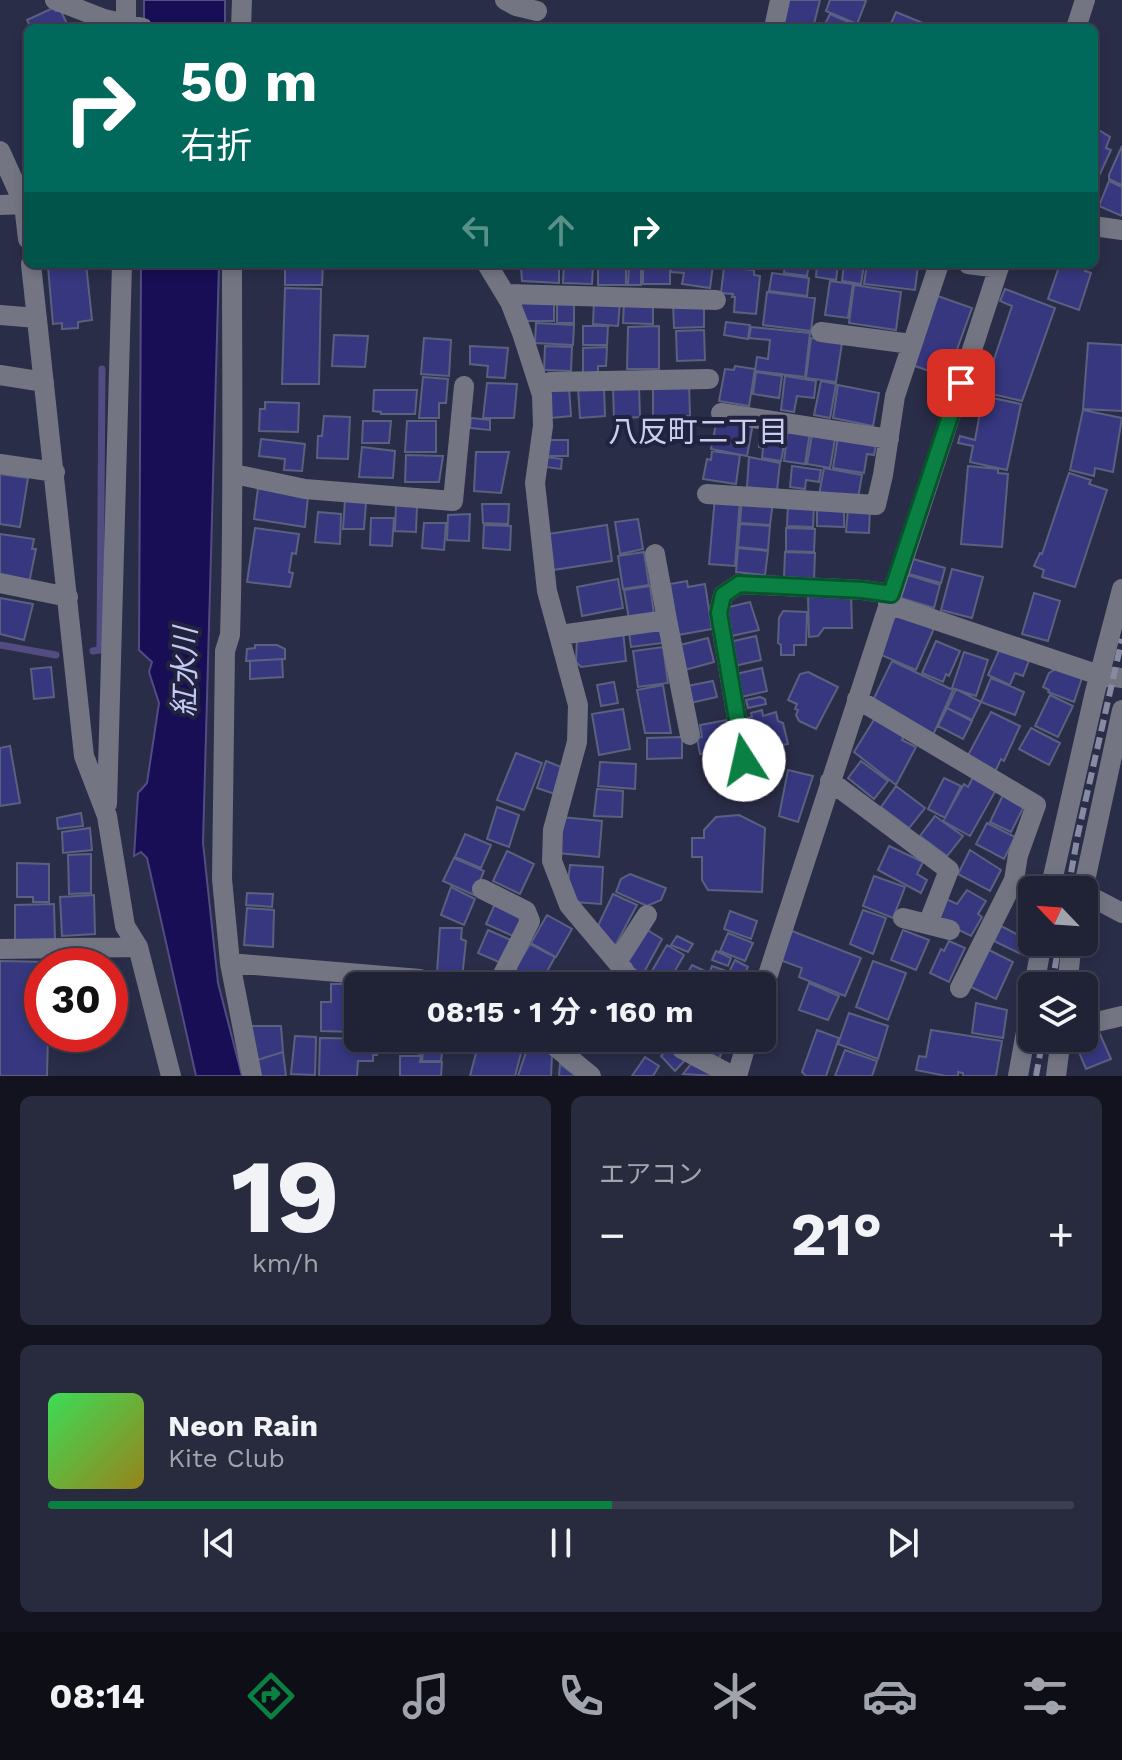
<!DOCTYPE html>
<html lang="ja">
<head>
<meta charset="utf-8">
<style>
	body { margin:0; font-family:"Work Sans","Noto Sans JP",sans-serif; background:#282a3e; color:#f1f3f6; height:100vh; display:flex; flex-direction:column; font-size:30px; white-space:nowrap }
	* { box-sizing:border-box; margin:0 }
	p { font-size:26px; color:#a2a4ad }
	.icon { flex:none; width:44px; height:44px; fill:none; stroke:currentColor; stroke-width:2; stroke-linecap:round; stroke-linejoin:round }
	.map { position:relative; height:1076px; overflow:hidden }
	.sheet { display:flex; flex-direction:column; gap:20px; padding:20px; background:#12131e; flex:1 }
	.sheet>* { flex:none }
	.hud { position:absolute; left:24px; top:24px; width:1074px; height:244px; border-radius:12px; box-shadow:0 4px 12px #0003,0 0 0 2px #3d3f51; background:#00695c; color:#fff; overflow:hidden }
	.needle { width:52px; rotate:295deg }
	.controls { position:absolute; left:1018px; top:876px; display:grid; gap:16px }
	.controls a { display:grid; place-items:center; width:80px; height:80px; border-radius:12px; background:#202236; box-shadow:0 4px 12px #0003,0 0 0 2px #3d3f51; font-size:40px }
	.speed { position:absolute; left:24px; top:948px; display:flex; gap:16px; font-size:40px; font-weight:700; text-align:center }
	.speed>* { display:grid; place-content:center; width:104px; height:104px; border-radius:50%; background:#202236; box-shadow:0 4px 12px #0003,0 0 0 2px #3d3f51; line-height:1 }
	.speed .limit { border:12px solid #d22; background:#fff; color:#111 }
	.pin { position:absolute; display:grid; place-items:center; width:68px; height:68px; color:#fff; margin:-34px; border-radius:16px; box-shadow:0 4px 12px #0006 }
	.me { position:absolute; width:88px; margin:-44px; rotate:350deg; stroke-linejoin:round; filter:drop-shadow(0 0 6px #0008) }
	.turn { display:flex; align-items:center; gap:28px; height:168px; padding:0 24px; font-size:36px }
	.turn .icon { width:104px; height:104px; stroke-width:2.5 }
	.turn b { display:block; font-size:56px; line-height:68px }
	.lanes { display:flex; align-items:center; height:76px; padding:0 24px; background:#0003; justify-content:center; gap:40px; direction:ltr }
	.lanes .off { opacity:.35 }
	.big { font-size:60px; font-weight:700; line-height:1.1 }
	.sheet .tile { flex:1; display:flex; flex-direction:column; justify-content:center; gap:12px; min-width:0; padding:0 28px; border-radius:12px; background:#282a3e }
	.sheet .dial { align-items:center; gap:0 }
	.dial b { font-size:104px; line-height:1 }
	.song { display:flex; align-items:center; gap:24px }
	.cover { width:96px; height:96px; border-radius:12px; background:linear-gradient(135deg,hsl(130 70% 55%),hsl(50 70% 35%)) }
	.played { height:8px; border-radius:4px; background:linear-gradient(90deg,#0b8043 55%,#3d3f51 55%) }
	.keys { display:flex; justify-content:space-around; direction:ltr }
	.heat { display:flex; justify-content:space-between; align-items:center; font-size:44px; direction:ltr }
	.sheet .tiles { flex:1; display:grid; gap:20px; grid-template-columns:1fr 1fr }
	.tile:last-child { grid-column:span 2 }
	.trip { position:absolute; left:344px; top:972px; width:432px; height:80px; border-radius:12px; background:#202236; box-shadow:0 4px 12px #0003,0 0 0 2px #3d3f51; font-weight:700; line-height:80px; text-align:center }
	.tabs { display:flex; height:128px; justify-content:space-around; align-items:center; background:#0d0e16; color:#a2a4ad }
	.tabs .icon { width:56px; height:56px }
	.tabs .current { color:#0b8043 }
	.tabs b { font-size:36px; color:#f1f3f6 }
	.map>svg:first-child { display:block }
	.water { fill:#180e55; stroke:#524c83; stroke-width:2 }
	.lines { fill:none; stroke-linecap:round; stroke-linejoin:round }
	.stream { stroke:#524c83; stroke-width:7 }
	.building { fill:#36377f; stroke:#5c607f; stroke-width:2 }
	.minor { stroke:#737583; stroke-width:20 }
	.rail { stroke:#878aa0; stroke-width:6; stroke-dasharray:12 6; stroke-linecap:butt }
	.route-casing { stroke:#07532c; stroke-width:20 }
	.route { stroke:#0b8043; stroke-width:14 }
	.labels { text-anchor:middle; stroke-width:8; stroke-linejoin:round; paint-order:stroke }
	.neighbourhood-label { font-size:30px; fill:#c9cef1; stroke:#21233e }
	.water-label { font-size:30px; font-style:italic; fill:#c3c9f3; stroke:#21233e }
</style>
</head>
<body>
<div class="map">
<svg width="1122" height="1076" viewBox="0 0 1122 1076">
	<rect width="100%" height="100%" fill="#2a2d48"/>
	<path class="water" d="M144,0h81v28h-81z
		M141,264h78l-16,579 15,140 24,93h-46l-49,-218 -6,-6 -7,4 4,-63 9,-10 12,-80 -10,-31 3,-10 -13,-12z"/>
	<g class="lines">
		<path class="stream" d="M0,645l56,10
			M93,651l7,-1 2,-281"/>
	</g>
	<path class="building" d="M784,0h36l-7,28 -35,-2z
		M830,0h33l3,1 -9,23 -31,-13z
		M53,8l3,3 4,-2 9,19h-38l-4,-8z
		M896,12l34,14 -1,2h-40z
		M830,14l21,9 -3,5h-25z
		M1094,127l16,10 -4,11 5,2 -11,24 -6,-1z
		M1122,146v39l-13,-6v-4z
		M1109,181l13,6v29l-23,-10z
		M86,264l6,56 -14,2v6l-16,1v-6l-9,1 -5,-57z
		M285,264h38l-1,21h-37z
		M535,264h24v19l-37,-2 -1,-14z
		M564,264h29l-1,20 -29,-1z
		M598,264h28v21h-28z
		M629,264h12v21h-13z
		M643,264h27v20h-27z
		M672,264l41,1 -3,23 -28,-4 2,-11 -13,-1z
		M785,264h24l-2,12 -23,-3z
		M817,264h21l-2,16 -20,-3z
		M844,264h20l-3,20 -19,-3z
		M867,264l51,1 -3,25 -51,-6z
		M1060,264h27l-2,7 6,2 -12,37 -31,-11z
		M724,267l30,3v5l6,1 -4,38 -22,-2 1,-15h-3l1,-3 -12,-1z
		M772,273l37,5 -2,18 -38,-5z
		M830,281l23,3 -5,34 -23,-3z
		M854,285l47,7 -5,38 -47,-7z
		M285,288l36,1 -2,95h-37z
		M1005,289l50,19 -33,93 -39,-9 29,-86 -12,-5z
		M767,292l48,6 -4,33 -48,-6z
		M932,294l40,14 -25,69 -38,-13z
		M515,297l39,1v23h-29z
		M557,298h17v25h-17z
		M594,301l26,1 -2,24 -25,-2z
		M624,302h29v22l-30,-1z
		M673,303h31v24l-30,1z
		M726,322l24,3 -2,14 -24,-4z
		M536,323l38,2 -1,20 -38,-2z
		M583,326h25l-1,19h-24z
		M659,326v43h-32l1,-42z
		M751,327l59,6 -5,44 -50,-6 2,-14 11,2 2,-19 -21,-2z
		M704,330l1,30 -28,1 -1,-30z
		M334,335l34,1 -3,31 -33,-1z
		M424,338l27,2 -2,36 -28,-2z
		M811,338l31,5 -6,39 -30,-4z
		M1088,343l34,2v66l-39,-2z
		M470,346l38,2 -3,30 -18,-1 1,-11 -18,-2z
		M545,346l27,1 -1,24 -27,-1z
		M607,347l-1,19h-8v7h-15v-25z
		M735,366l20,3 -6,37 -30,-5 6,-32 9,1z
		M756,372l26,4 -3,22 -26,-4z
		M785,376l31,5 -2,17 -17,-2 -3,16 -13,-2z
		M423,377l25,2 -2,24h-7v15h-20z
		M821,381l15,3 -6,34 -16,-3z
		M487,383l30,1 -3,34h-31z
		M689,383l1,33h-37v-28z
		M639,385l1,32 -26,2 -1,-32z
		M838,385l41,8 -6,33 -40,-8z
		M604,386l1,30 -25,2 -2,-30z
		M569,387l2,29 -20,2 -1,-29z
		M374,390h43l-2,24h-34v-2l-8,-1z
		M983,396l38,8 -14,66 -37,-8 3,-16 -15,-3 2,-7 15,4z
		M265,402l34,1 -1,29 -39,-1 1,-22h5z
		M1083,410l39,8 -9,54 -18,-4 -1,8 -24,-6z
		M324,416l26,1 -2,42 -31,-1 1,-22h4z
		M471,418l19,2v10l-20,-2z
		M724,418l29,5 -6,33 -36,-7 5,-25 7,1z
		M363,421h28l-2,22h-27z
		M407,421h29v31h-31z
		M763,424l24,5 -6,32 -19,-3 1,-10 -4,-1z
		M788,429l22,3 -5,32 -21,-3z
		M812,435l23,4 -5,29 -23,-4z
		M838,437l38,7 -2,11 -7,-1 -3,19 -31,-5z
		M261,439l44,5 -3,27 -18,-1 1,-11 -26,-3z
		M545,440h23v16h-23z
		M362,447l33,4 -2,27 -34,-1z
		M712,451l28,4 -4,29 -33,-5 4,-20 4,1z
		M476,452h33l-8,41 -27,-2z
		M406,455l37,1 -4,26h-34z
		M546,457l16,2 -1,10 -16,-2z
		M749,457l31,6 -3,27 -30,-3z
		M792,466l29,4 -2,12 -13,-2 -1,9 -15,-2z
		M968,466l30,3v4l10,1 -6,73 -41,-3z
		M824,468l38,7 -4,23 -39,-3z
		M1069,473l22,7 -2,4 18,6 -32,97 -33,-10 2,-7 -10,-4 6,-13 2,1z
		M0,474l28,4 -8,49 -20,-3z
		M258,488l50,8 -3,31 -51,-8z
		M715,497l25,2 -5,67 -26,-2z
		M742,498l31,3 -3,24 -30,-2z
		M345,500l21,2 -2,27h-21z
		M788,503l26,1 -1,23 -26,-1z
		M482,504h27l-1,20 -25,-1z
		M396,505l21,1 -1,26 -21,-1z
		M817,507l27,1v19l-27,-1z
		M848,508l22,1 -1,24 -23,-1z
		M318,512l23,2 -1,30 -25,-2z
		M470,514l-1,27 -22,-1 1,-25z
		M371,518h23l-2,28 -22,-1z
		M638,519l5,30 -23,5 -5,-32z
		M424,523h22l-2,27 -22,-2z
		M740,524l30,2 -2,24 -30,-3z
		M484,525l27,1 -1,24 -27,-2z
		M607,525l5,36 -59,9 -5,-36z
		M255,528l44,6 -3,20 -4,-1 -3,19 4,1 -3,14 -43,-5z
		M786,528l29,1 -1,23 -28,-1z
		M0,534l34,5 -2,10h4l-7,34 -29,-8z
		M738,548l30,3 -3,24 -29,-3z
		M644,552l5,33 -26,4 -5,-33z
		M785,552l30,1 -1,27 -30,-2z
		M913,559l32,9 -4,15 -32,-9z
		M952,569l31,8 -11,41 -31,-8z
		M908,575l32,10 -6,23 -33,-10z
		M618,579l5,29 -41,8 -5,-29z
		M687,581l1,6 17,-3 7,45 -34,6 -8,-51z
		M650,586l4,28 -25,5 -5,-29z
		M1034,593l26,8 -12,40 -26,-7z
		M851,594l1,34h-28l-6,8 -9,1 -1,-41z
		M0,598l33,6 -9,36 -24,-6z
		M750,602l9,28 -32,7 -6,-28z
		M897,610l38,16 -19,44 -37,-16z
		M783,611l24,1 -1,33h-12v10h-13v-10l-3,-2 1,-25z
		M661,627l2,16 -32,4 -2,-16z
		M623,631l3,30 -45,6 -5,-5 1,-24z
		M756,636l5,24 -27,6 -5,-24z
		M708,638l6,24 -29,8 -5,-25z
		M936,641l24,10 -11,25 -3,-2 -3,8 -21,-9z
		M255,645h22l8,4v10l-39,2 1,-12 8,-1z
		M1001,646l29,12 -7,18 -8,-3 -5,12 -22,-10z
		M663,647l5,36 -30,4 -5,-36z
		M964,652l24,8 -12,36 -24,-8z
		M282,659l1,18 -33,2v-18z
		M892,661l61,29 -20,45 -60,-35z
		M51,667l3,30 -20,2 -3,-30z
		M1059,667l24,8 -9,27 -26,-10 1,-2 -6,-3 6,-14z
		M762,668l5,23 -26,6 -5,-23z
		M808,672l30,15 -22,42 -17,-8 -3,-6 2,-5 -3,-1 2,-5 -9,-4 12,-26z
		M991,678l33,14 -9,23 -34,-13z
		M713,681l4,16 -27,6 -3,-17z
		M614,682l4,21 -17,3 -4,-21z
		M663,685l8,48h-26l-8,-43z
		M956,689l25,13 -9,18 -25,-12z
		M1050,695l23,11 -15,31 -23,-11z
		M760,697l5,2 1,5 -18,4 -2,-8z
		M947,708l25,13 -9,18 -25,-13z
		M623,709l7,40 -31,6 -7,-41z
		M762,710l1,6 13,-4 2,9 5,2 5,21 -11,2 2,9 -14,4 -1,-5 -9,2 -9,-38 6,-1 -1,-4z
		M991,712l29,14 -16,35 -3,-2 -6,13 -29,-13z
		M875,718l30,16 -3,6 14,7 -20,38 -42,-33z
		M727,720l5,28 -32,6 -3,-16 5,-1 -2,-12z
		M1031,728l29,15 -11,22 -30,-16z
		M682,737v21l-35,1v-21z
		M10,746l10,57 -20,3v-58z
		M516,753l26,10 -18,47 -27,-10z
		M546,761l18,7 -9,26 -18,-6z
		M861,761l27,20 -14,18 -26,-21z
		M600,762l36,2 -1,25 -37,-3z
		M788,770l25,6 -15,46 -19,-6z
		M973,777l23,13 -26,46 -27,-15 21,-37 4,3z
		M944,778l17,8 -16,32 -17,-9z
		M896,786l29,22 -16,20 -28,-21z
		M597,789l26,2 -1,26 -28,-1z
		M1003,795l21,11 -13,26 -21,-10z
		M497,807l22,8 -10,32 -22,-8z
		M81,813l2,13 -25,3 -1,-11z
		M739,815l26,13 -3,64 -54,-2 -6,-10v-23h-10v-19h12v-8l12,-13z
		M935,816l28,20 -16,20 -27,-20z
		M561,817l41,4 -3,36 -41,-4z
		M987,823l28,14 -11,22 -28,-15z
		M90,828l2,22 -29,3 -1,-21z
		M465,834l26,11 -10,23 -26,-11z
		M889,846l34,16 -6,12 10,6 -6,13 -43,-23z
		M970,850l31,20 -11,21 -32,-17z
		M507,851l27,13 -14,30 -27,-13z
		M91,854v39l-22,1 -1,-39z
		M454,858l30,13 -10,24 -31,-14z
		M17,863l32,1v38h-16v-5h-16z
		M570,865l33,2 -2,37 -27,-2 -7,-12z
		M630,874l36,14 -5,12 -14,6 -31,-14 5,-13z
		M874,876l31,11 -12,31 -30,-12z
		M451,887l24,12 -11,26 -23,-10z
		M967,890l19,11 -8,13 4,3 -11,19 -36,-18 11,-19 11,5z
		M247,893l26,1 -1,13 -26,-2z
		M613,894l24,11 -23,43 -18,-18z
		M94,895l1,39 -33,2 -2,-39z
		M54,904l1,36 -40,1v-36z
		M495,904l27,12 -9,20 -27,-12z
		M247,908l27,2 -1,37 -29,-2z
		M863,910l23,8 -13,36 -23,-10z
		M730,911l27,10 -6,18 -27,-10z
		M547,915l25,14 -16,28 -25,-14z
		M1001,926l23,12 -1,17 -29,-14z
		M440,928h22l-1,11 5,2 -4,37 -25,-5z
		M644,928l18,11 -19,35 -19,-10z
		M488,930l23,10 -10,23 -23,-10z
		M903,930l26,10 -13,30 -25,-10z
		M792,931l69,27 -16,38 -46,-19 3,-9 -22,-8z
		M728,933l25,10 -8,18 -25,-10z
		M677,936l16,8 -5,8 -17,-7z
		M949,941l16,7 -16,34 -19,-9 11,-24 3,2z
		M530,944l25,13 -15,27 -25,-15z
		M667,945l17,10 -15,26 -17,-10z
		M987,949l26,13 -17,37 -27,-13z
		M716,951l15,7 -3,8 -16,-6z
		M735,960l13,7 -9,19h-27l3,-9 -6,-3 3,-8 17,6z
		M0,961l49,1v4h-7v68h6l-1,42h-47z
		M873,961l33,12 -18,47 -32,-13z
		M692,965l13,6 -5,11 -5,-2 -3,6h-12z
		M515,970l25,14 -1,2h-33z
		M648,971l16,10 -3,5h-23z
		M809,983l30,13 -11,24 -29,-10z
		M331,984h26l1,34h-5v14l-32,-1v-29h10z
		M976,1003l31,7 -4,28 -31,-5z
		M849,1013l39,13 -10,33 -40,-15z
		M250,1026h31l2,26 -29,9z
		M817,1030l22,8 -13,38h-20l-4,-4z
		M931,1030l71,11 -6,35h-33v-3l-5,-1v4h-12l-30,-6 3,-14 7,1z
		M1099,1032l12,27 -25,10 -8,-19 2,-10z
		M295,1036l21,1 -1,38 -24,-1z
		M320,1038l58,1 -1,16h-4v6h-15l-1,15h-38z
		M407,1038h40l-4,14 -21,-6 -2,8 -14,-5z
		M480,1038h45l-10,38h-45z
		M642,1038h23l3,4 -16,11z
		M680,1038h47l-8,21z
		M530,1040l22,15 -1,21h-33z
		M672,1045l14,14 -11,12 -14,-15z
		M423,1049l19,4 -1,8h-19z
		M845,1050l32,11 -5,15h-37z
		M283,1052l3,24h-27l-5,-15z
		M400,1056h21l-1,6h22l-1,14h-41z
		M645,1057l14,9 -6,10h-21z
		M695,1059l21,17 -33,-2z
		M560,1064l16,12h-17z"/>
	<g class="lines">
		<path class="minor" d="M55,0l49,19 39,9
			M505,0l11,6 21,5
			M126,28v-28
			M241,28l1,-28
			M774,28l6,-28
			M1076,28l9,-28
			M0,151l24,53 4,35
			M0,205l24,-1
			M1094,226l28,4
			M31,264l53,492 23,60 18,110 13,21 33,129
			M232,264c0,124 2,247 -2,371l-5,16 -3,228 8,84 22,113
			M487,264l23,38 12,31 20,62 1,31 -8,57 12,108 31,114 -1,37 -24,88 -1,31 17,44 54,64 11,17
			M968,264l31,4
			M505,294l211,6
			M0,315l37,3
			M821,332l90,12
			M0,375l44,7
			M540,386l10,-4 159,-3
			M721,413l168,26
			M0,464l55,8
			M234,474l71,15 148,12 11,-115
			M707,494l169,11 7,-30 12,-79 44,-132
			M655,554l12,66
			M0,583l68,14
			M888,604l211,71 23,3
			M560,635l107,-15 23,115
			M857,699l179,106 -18,50 -4,25 -54,108
			M744,760l-25,-147 4,-18 16,-11 124,6 28,4
			M830,781l119,89 -21,54
			M107,804l15,-540
			M482,889l44,22 4,10 -33,65
			M1050,890l45,-198 27,-103
			M1083,890l39,-180
			M1084,893l38,20
			M903,918l47,12
			M0,949l138,-2
			M617,962l30,-47
			M230,963l190,16 23,7
			M1034,986l8,-44
			M1067,986l5,-44
			M762,993l238,-729
			M1084,1025l38,-9
			M545,1038l46,38
			M673,1038l9,11 51,27
			M737,1076l11,-38
			M1018,1076l14,-77
			M1056,1076l5,-38"/>
		<path class="rail" d="M1068,890l10,-56 44,-195
			M1052,986l7,-44
			M1036,1076l7,-38"/>
	</g>
	<g class="lines">
		<defs>
			<path id="route" d="M744,760l-25,-147 4,-18 16,-11 124,6 28,4 70,-211"/>
		</defs>
		<use href="#route" class="route-casing"/>
		<use href="#route" class="route"/>
	</g>
	<g class="labels">
		<g class="neighbourhood-label">
			<text x="698" y="442">八反町二丁目</text>
		</g>
		<g class="water-label">
			<text transform="translate(185 672) rotate(-89)" y="10">紅水川</text>
		</g>
	</g>
</svg>
<div class="controls">
<a><svg class="needle" viewBox="-14 -14 28 28"><path d="M0-13l5 13h-10z" fill="#e53935"/><path d="M0 13l5-13h-10z" fill="#a2a4ad"/></svg></a>
<a><svg class="icon" aria-label="layers" viewBox="0 0 24 24"><path d="M12 4l9 5-9 5-9-5zM3 14l9 5 9-5"/></svg></a>
</div>
<div class="speed"><div class="limit">30</div></div>
<div class="pin" style="left:961px;top:383px;background:#d93025"><svg class="icon" aria-label="arrive" viewBox="0 0 24 24"><path d="M6 21V4h12l-3 4 3 4H6"/></svg></div>
<svg class="me" style="left:744px;top:760px" viewBox="-20 -20 40 40"><circle r="19" fill="#fff"/><path d="M0-13L10 11 0 6-10 11z" fill="#0b8043"/></svg>
<div class="trip">08:15 · 1 分 · 160 m</div>
<div class="hud">
<div class="turn"><svg class="icon" aria-label="right" viewBox="0 0 24 24"><path d="M7 20v-9h11M14 6l5 5-5 5"/></svg><div><b>50 m</b>右折</div></div>
<div class="lanes"><svg class="icon off" aria-label="left" viewBox="0 0 24 24"><path d="M17 20v-9H6M10 6l-5 5 5 5"/></svg><svg class="icon off" aria-label="ahead" viewBox="0 0 24 24"><path d="M12 20V5M6 11l6-6 6 6"/></svg><svg class="icon" aria-label="right" viewBox="0 0 24 24"><path d="M7 20v-9h11M14 6l5 5-5 5"/></svg></div>
</div>
</div>
<section class="sheet">
<div class="tiles">
<div class="tile dial"><b>19</b><p>km/h</p></div>
<div class="tile"><p>エアコン</p>
<div class="heat"><a>−</a><b class="big">21°</b><a>+</a></div>
</div>
<div class="tile">
<div class="song"><i class="cover"></i><div><b>Neon Rain</b><p>Kite Club</p></div></div>
<div class="played"></div>
<div class="keys"><svg class="icon" aria-label="previous" viewBox="0 0 24 24"><path d="M18 5L8 12l10 7zM5 5v14"/></svg><svg class="icon" aria-label="pause" viewBox="0 0 24 24"><path d="M8 5v14M16 5v14"/></svg><svg class="icon" aria-label="next" viewBox="0 0 24 24"><path d="M6 5l10 7-10 7zM19 5v14"/></svg></div>
</div>
</div>
</section>
<nav class="tabs">
<b>08:14</b>
<svg class="icon current" aria-label="directions" viewBox="0 0 24 24"><path d="M12 3l9 9-9 9-9-9zM9 14v-3h6M13 9l2 2-2 2"/></svg>
<svg class="icon" aria-label="music" viewBox="0 0 24 24"><path d="M9 18V5l10-2v13"/><circle cx="6" cy="18" r="3"/><circle cx="16" cy="16" r="3"/></svg>
<svg class="icon" aria-label="phone" viewBox="0 0 24 24"><path d="M5 4h4l2 5-3 2q2 4 5 5l2-3 5 2v4C11 20 4 13 5 4z"/></svg>
<svg class="icon" aria-label="climate" viewBox="0 0 24 24"><path d="M12 3v18M4 7l16 10M4 17L20 7"/></svg>
<svg class="icon" aria-label="car" viewBox="0 0 24 24"><path d="M5 17H2v-5l4-1 3-4h7l3 4 3 1v5h-3M9 17h6M6 11h13"/><circle cx="7" cy="17" r="2"/><circle cx="17" cy="17" r="2"/></svg>
<svg class="icon" aria-label="filters" viewBox="0 0 24 24"><path d="M4 7h16M4 17h16"/><circle cx="9" cy="7" r="2"/><circle cx="15" cy="17" r="2"/></svg>
</nav>
</body>
</html>
